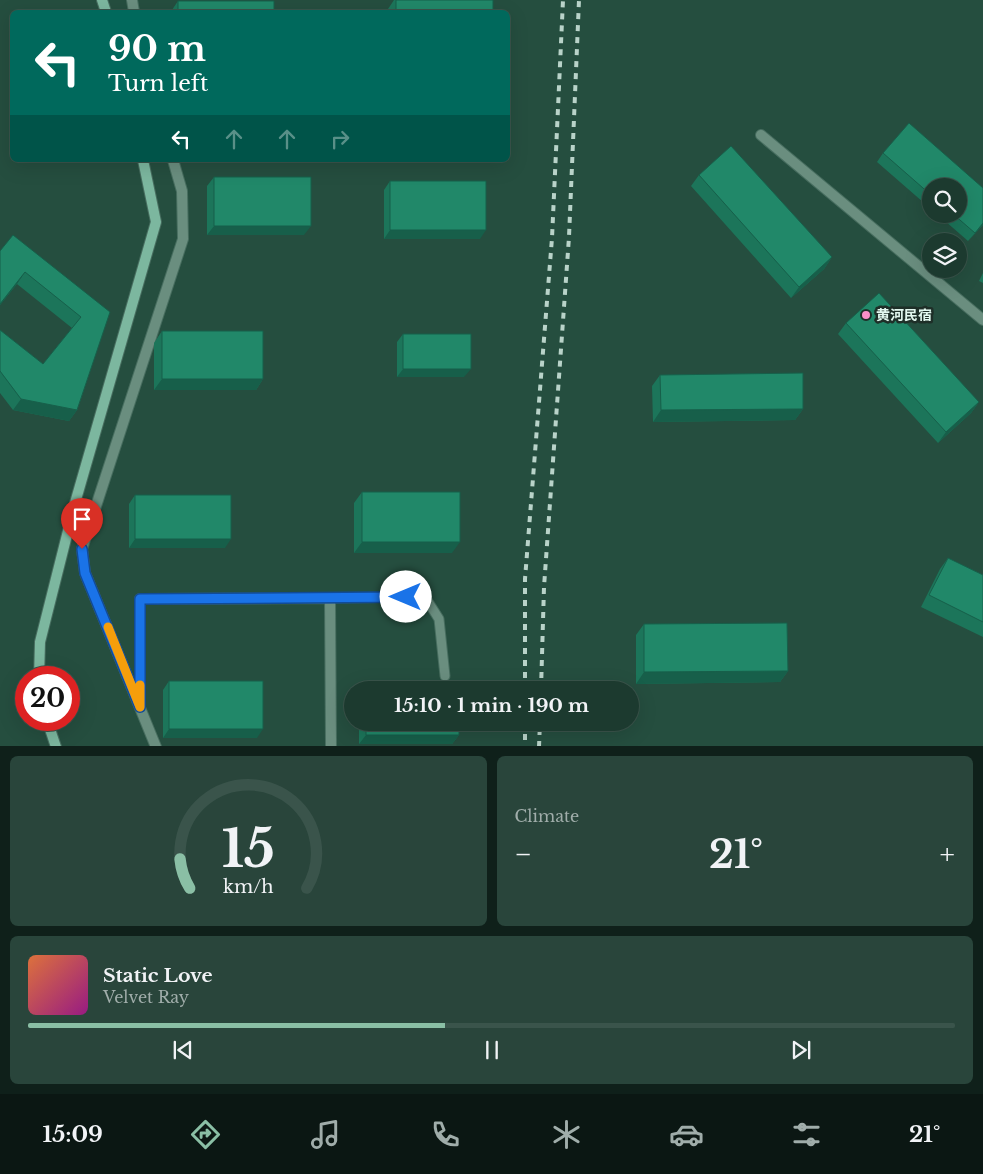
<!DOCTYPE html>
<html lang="en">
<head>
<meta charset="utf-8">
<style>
	body { margin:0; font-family:"Libre Baskerville","Noto Sans SC",serif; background:#29453b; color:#f1f3f6; height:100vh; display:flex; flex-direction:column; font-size:19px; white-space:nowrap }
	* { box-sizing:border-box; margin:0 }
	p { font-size:16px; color:#a0adaa }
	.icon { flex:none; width:28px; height:28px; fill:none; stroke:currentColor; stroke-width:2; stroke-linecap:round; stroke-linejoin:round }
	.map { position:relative; height:746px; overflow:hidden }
	.side { display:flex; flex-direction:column; gap:10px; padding:10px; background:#0f201a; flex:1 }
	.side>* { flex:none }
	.guide { position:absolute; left:10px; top:10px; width:500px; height:152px; border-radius:8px; box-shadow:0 5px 20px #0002,0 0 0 1px #3a544b; background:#00695c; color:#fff; overflow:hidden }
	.tools { position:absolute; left:922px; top:178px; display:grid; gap:10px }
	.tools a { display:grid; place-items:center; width:45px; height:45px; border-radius:50%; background:#1c3a2f; box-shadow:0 5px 20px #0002,0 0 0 1px #3a544b; font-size:25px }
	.speed { position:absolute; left:15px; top:666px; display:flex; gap:10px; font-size:25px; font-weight:700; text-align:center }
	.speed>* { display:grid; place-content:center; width:65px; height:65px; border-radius:50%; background:#1c3a2f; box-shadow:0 5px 20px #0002,0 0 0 1px #3a544b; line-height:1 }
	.speed .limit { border:8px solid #d22; background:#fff; color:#111 }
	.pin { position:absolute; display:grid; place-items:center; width:42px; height:42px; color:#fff; margin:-51px -21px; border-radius:50% 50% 50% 0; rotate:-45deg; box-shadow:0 0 5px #0007 }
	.pin .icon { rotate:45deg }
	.me { position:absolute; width:55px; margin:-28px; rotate:270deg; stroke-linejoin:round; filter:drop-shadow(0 0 4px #0008) }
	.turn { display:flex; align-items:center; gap:18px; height:105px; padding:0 15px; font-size:22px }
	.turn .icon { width:65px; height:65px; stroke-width:2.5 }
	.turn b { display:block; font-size:35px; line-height:42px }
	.lanes { display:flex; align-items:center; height:48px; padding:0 15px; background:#0003; justify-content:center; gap:25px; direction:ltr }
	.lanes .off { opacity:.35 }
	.big { font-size:38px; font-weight:700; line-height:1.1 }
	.side .card { flex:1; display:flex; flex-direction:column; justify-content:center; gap:8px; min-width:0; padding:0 18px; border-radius:8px; background:#29453b }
	.side .dial { align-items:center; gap:0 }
	.dial svg { height:130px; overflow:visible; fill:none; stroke:#3a544b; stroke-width:7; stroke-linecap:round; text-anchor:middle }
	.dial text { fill:#f1f3f6; stroke:none }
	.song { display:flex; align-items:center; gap:15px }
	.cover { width:60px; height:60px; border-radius:8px; background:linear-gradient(135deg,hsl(20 70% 55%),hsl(310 70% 35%)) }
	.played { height:5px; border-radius:2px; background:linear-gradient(90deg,#8abfa5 45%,#3a544b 45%) }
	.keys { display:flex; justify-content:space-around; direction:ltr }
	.heat { display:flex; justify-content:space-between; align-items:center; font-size:28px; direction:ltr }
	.side .tiles { flex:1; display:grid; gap:10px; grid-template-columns:1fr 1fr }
	.card:last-child { grid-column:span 2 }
	.trip { position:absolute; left:344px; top:681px; width:295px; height:50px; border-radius:25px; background:#1c3a2f; box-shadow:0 5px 20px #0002,0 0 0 1px #3a544b; font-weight:700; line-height:50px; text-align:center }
	.tab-bar { display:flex; height:80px; justify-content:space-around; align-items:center; background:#0b1713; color:#a0adaa }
	.tab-bar .icon { width:35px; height:35px }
	.tab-bar .selected { color:#8abfa5 }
	.tab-bar b { font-size:22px; color:#f1f3f6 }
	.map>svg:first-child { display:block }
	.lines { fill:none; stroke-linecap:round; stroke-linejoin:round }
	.lane-casing { stroke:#476d5f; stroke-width:11 }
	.street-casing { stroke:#476d5f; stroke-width:12 }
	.secondary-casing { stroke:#476d5f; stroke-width:12 }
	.lane { stroke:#6a8e7f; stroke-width:9 }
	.street { stroke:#6a8e7f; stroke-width:10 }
	.secondary { stroke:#7cb79f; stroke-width:10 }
	.rail { stroke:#b9d3c9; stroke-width:4; stroke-dasharray:6 6; stroke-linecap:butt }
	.wall { fill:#1c755a }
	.shaded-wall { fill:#175f4a }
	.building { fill:#218869; stroke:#175f4a }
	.route-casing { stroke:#114b97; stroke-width:12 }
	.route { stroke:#1a73e8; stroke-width:9 }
	.slow { stroke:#f59e0b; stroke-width:9 }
	.poi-dot { fill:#fa8fc8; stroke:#1e2f28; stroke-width:2 }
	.labels { text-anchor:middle; stroke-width:5; stroke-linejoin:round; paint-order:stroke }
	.poi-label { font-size:14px; font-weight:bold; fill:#e3f9f0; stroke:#1e2f28; text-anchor:start }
</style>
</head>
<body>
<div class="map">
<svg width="983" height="747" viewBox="0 0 983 747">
	<rect width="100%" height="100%" fill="#254e3f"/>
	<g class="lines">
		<defs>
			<path id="lane" d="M330,598l95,-1 14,22 6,57"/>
			<path id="street" d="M132,0l2,12
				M761,135l222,185
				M140,701v-102l190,-1 1,149
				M156,747l-71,-174 -3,-24 101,-310 -1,-48 -9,-31"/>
			<path id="secondary" d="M102,0l4,12
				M39,678l1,-36 35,-139 81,-281 -13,-62
				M47,720l9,27"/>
		</defs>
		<use href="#lane" class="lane-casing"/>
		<use href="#street" class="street-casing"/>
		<use href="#secondary" class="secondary-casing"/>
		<use href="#lane" class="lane"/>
		<use href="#street" class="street"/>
		<use href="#secondary" class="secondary"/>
		<path class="rail" d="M525,690v-111l27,-341 11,-238
			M541,690l3,-103 25,-350 10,-237
			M525,722v25
			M539,747l1,-25"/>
	</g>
	<path class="wall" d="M394,0h99v12h-105v-3z
		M178,1l96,11h-102v-2z
		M883,153l100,35v37l-15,16 -31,-27h22l-28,-28v23l-54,-47z
		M699,175l133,82 -8,12 -33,29 -100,-112z
		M214,177l90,58h-97v-49z
		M390,181l90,58h-96v-49z
		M0,251l110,61 -33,98 -8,11 -56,-11 -13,-17v-63l43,34 29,-36 -55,-44 -17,21z
		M983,273v10l-4,-2z
		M846,323l133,79 -8,11 -33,30 -100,-109z
		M162,331l101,48 -7,11h-102v-47z
		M403,334l61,43h-67v-35z
		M660,375l143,34 -8,11 -142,2 -1,-36z
		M362,492l90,61h-98v-50z
		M135,495l90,53h-96v-44z
		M948,558l35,17v62l-62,-30 19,-38z
		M644,624l144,47 -8,11 -144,2v-49z
		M169,681l88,57h-94v-48z
		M359,722h100v13l-7,9h-93z"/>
	<path class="shaded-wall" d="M983,223v2l-15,16 7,-8z
		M214,226h97l-7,9h-97z
		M390,230h96l-6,9h-96z
		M832,257l-8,12 -33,29 8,-11z
		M25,272l-8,12 -17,21v-1z
		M403,369h68l-7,8h-67z
		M162,379h101l-7,11h-102z
		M21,399l56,11 -8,11 -56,-11z
		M979,402l-8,11 -33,30 8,-11z
		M803,409l-8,11 -142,2 8,-12z
		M135,539h96l-6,9h-96z
		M362,542h98l-8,11h-98z
		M788,671l-8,11 -144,2 8,-12z
		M169,729h94l-6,9h-94z
		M366,735h93l-7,9h-93z"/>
	<path class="building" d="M396,0h97v12h-97z
		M178,1h96v11h-96z
		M909,123l74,65v35l-8,10 -22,-19h6v-28h-28v9l-48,-42z
		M731,146l101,111 -33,30 -100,-112z
		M214,177h97v49h-97z
		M390,181h96v49h-96z
		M13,235l97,77 -33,98 -56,-11 -21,-28v-41l43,34 38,-47 -56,-45 -25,32v-53z
		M879,293l100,109 -33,30 -100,-109z
		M162,331h101v48h-101z
		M403,334h68v35h-68z
		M803,373v36l-142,1 -1,-35z
		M362,492h98v50h-98z
		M135,495h96v44h-96z
		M948,558l35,17v47l-54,-27z
		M787,623l1,48 -144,1v-48z
		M169,681h94v48h-94z
		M366,688h93v2h-93z
		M366,722h93v13h-93z"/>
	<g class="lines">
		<defs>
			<path id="route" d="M82,549l3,24 55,134v-108l266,-2"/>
		</defs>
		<use href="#route" class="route-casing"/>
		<use href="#route" class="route"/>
		<path class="slow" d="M108,627l32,80v-22"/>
	</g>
	<circle class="poi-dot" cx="866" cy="315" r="5"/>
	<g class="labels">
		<g class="poi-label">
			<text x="876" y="320">黄河民宿</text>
		</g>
	</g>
</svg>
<div class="tools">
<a><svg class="icon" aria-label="search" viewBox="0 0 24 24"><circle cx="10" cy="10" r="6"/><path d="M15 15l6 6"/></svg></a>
<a><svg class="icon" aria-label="layers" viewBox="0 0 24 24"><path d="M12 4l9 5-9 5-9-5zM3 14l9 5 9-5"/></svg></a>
</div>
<div class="speed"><div class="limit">20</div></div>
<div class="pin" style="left:82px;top:549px;background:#d93025"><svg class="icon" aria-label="arrive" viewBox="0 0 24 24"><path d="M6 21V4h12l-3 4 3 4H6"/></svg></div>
<svg class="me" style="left:406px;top:597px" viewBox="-20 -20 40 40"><circle r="19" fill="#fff"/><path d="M0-13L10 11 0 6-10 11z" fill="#1a73e8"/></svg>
<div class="trip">15:10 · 1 min · 190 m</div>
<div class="guide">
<div class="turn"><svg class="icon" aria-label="left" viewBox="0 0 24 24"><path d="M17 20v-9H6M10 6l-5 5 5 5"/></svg><div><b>90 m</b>Turn left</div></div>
<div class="lanes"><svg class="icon" aria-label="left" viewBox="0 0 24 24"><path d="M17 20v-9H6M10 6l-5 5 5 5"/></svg><svg class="icon off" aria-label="ahead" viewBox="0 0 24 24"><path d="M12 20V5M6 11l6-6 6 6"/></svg><svg class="icon off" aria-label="ahead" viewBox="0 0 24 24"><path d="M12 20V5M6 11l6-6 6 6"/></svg><svg class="icon off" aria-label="right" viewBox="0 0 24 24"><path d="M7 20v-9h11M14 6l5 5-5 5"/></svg></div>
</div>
</div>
<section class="side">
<div class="tiles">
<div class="card dial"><svg viewBox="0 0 100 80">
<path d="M14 69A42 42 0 1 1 86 69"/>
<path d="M14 69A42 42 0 0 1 8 51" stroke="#8abfa5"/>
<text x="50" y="56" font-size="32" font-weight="700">15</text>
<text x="50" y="72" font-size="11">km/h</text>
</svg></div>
<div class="card"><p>Climate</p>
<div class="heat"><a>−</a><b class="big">21°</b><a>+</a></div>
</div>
<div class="card">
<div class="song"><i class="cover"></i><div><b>Static Love</b><p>Velvet Ray</p></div></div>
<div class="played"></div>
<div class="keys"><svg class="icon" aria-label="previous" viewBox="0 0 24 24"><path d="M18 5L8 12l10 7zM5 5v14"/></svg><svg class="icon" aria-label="pause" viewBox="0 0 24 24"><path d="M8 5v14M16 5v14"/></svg><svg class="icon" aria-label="next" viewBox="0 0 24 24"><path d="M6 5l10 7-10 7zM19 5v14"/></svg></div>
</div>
</div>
</section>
<nav class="tab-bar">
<b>15:09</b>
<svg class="icon selected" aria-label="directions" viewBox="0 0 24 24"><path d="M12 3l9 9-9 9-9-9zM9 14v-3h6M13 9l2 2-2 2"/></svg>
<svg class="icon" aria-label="music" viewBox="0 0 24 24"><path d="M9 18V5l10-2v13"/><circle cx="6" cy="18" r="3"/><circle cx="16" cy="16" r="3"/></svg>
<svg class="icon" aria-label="phone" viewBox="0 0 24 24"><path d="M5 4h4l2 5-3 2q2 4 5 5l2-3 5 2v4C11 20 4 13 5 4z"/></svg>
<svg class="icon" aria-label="climate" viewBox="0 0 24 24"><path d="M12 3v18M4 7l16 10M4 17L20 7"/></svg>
<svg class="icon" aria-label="car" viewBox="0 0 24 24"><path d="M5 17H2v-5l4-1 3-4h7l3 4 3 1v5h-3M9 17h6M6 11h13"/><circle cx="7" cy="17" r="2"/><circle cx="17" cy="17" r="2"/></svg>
<svg class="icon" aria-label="filters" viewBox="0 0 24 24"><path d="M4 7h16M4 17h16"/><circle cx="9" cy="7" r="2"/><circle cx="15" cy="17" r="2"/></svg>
<b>21°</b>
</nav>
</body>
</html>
